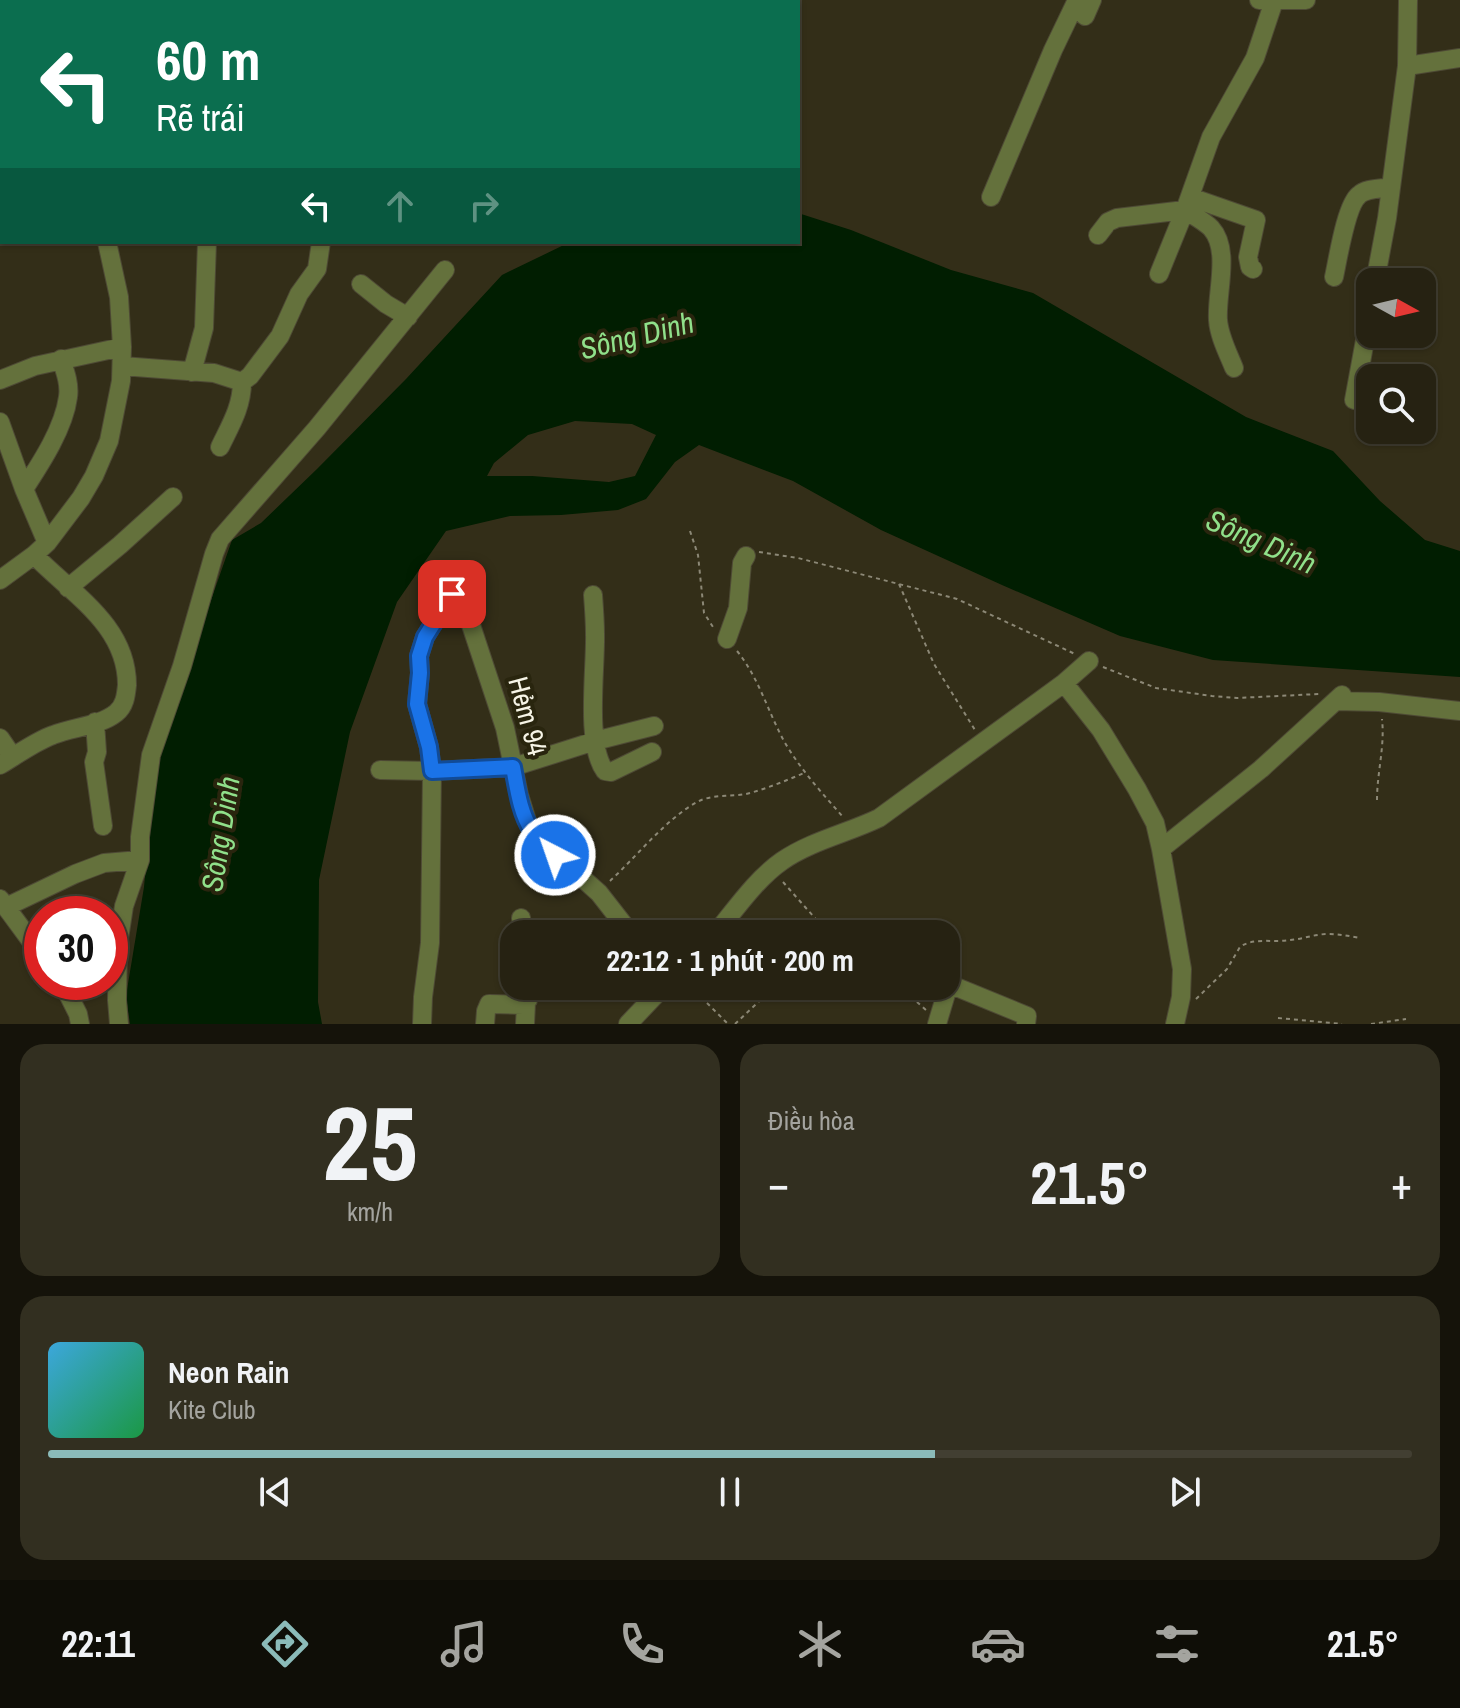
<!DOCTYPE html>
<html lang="vi">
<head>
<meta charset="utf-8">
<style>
	body { margin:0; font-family:"Archivo Narrow",sans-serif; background:#322f20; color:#f1f3f6; height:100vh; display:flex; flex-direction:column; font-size:30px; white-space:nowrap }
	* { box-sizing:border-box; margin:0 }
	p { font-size:26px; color:#a4a49f }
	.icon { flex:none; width:44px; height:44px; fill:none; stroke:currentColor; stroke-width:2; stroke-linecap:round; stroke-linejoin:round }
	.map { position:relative; height:1024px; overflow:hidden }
	.drawer { display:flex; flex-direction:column; gap:20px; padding:20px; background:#15130a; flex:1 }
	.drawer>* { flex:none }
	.banner { position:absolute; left:0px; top:0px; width:800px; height:244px; box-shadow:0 2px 6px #0004,0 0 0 2px #423f32; background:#0b6e4f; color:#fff; overflow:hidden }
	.needle { width:52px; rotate:98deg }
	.controls { position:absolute; left:1356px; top:268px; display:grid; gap:16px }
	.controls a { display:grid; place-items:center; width:80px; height:80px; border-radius:16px; background:#262212; box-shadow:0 2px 6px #0004,0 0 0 2px #423f32; font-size:40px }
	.speed { position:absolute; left:24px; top:896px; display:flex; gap:16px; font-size:40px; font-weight:700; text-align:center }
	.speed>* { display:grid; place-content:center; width:104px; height:104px; border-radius:50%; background:#262212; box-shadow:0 2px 6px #0004,0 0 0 2px #423f32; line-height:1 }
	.speed .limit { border:12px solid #d22; background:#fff; color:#111 }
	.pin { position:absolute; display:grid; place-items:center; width:68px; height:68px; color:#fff; margin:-34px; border-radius:16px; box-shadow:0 4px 12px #0006 }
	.me { position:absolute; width:88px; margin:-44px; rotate:319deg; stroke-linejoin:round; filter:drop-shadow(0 0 6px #0008) }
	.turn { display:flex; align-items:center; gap:28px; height:168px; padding:0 24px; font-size:36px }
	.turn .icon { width:104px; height:104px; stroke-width:2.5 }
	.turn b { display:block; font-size:56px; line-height:68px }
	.lanes { display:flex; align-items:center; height:76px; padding:0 24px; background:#0003; justify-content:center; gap:40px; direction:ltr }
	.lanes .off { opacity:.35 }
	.big { font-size:60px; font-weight:800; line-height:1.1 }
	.drawer .widget { flex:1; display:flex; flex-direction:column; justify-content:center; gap:12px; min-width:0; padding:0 28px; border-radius:24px; background:#322f20 }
	.drawer .dial { align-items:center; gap:0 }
	.dial b { font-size:104px; line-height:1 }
	.song { display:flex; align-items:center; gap:24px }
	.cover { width:96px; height:96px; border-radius:12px; background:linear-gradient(135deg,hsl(200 70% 55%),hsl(140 70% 35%)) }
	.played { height:8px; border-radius:4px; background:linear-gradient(90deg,#8bbbb9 65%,#423f32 65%) }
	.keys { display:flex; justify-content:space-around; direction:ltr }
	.heat { display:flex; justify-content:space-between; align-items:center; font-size:44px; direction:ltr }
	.drawer .tiles { flex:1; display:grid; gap:20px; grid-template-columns:1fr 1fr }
	.widget:last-child { grid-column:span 2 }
	.trip { position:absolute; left:500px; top:920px; width:460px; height:80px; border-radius:24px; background:#262212; box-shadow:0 2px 6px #0004,0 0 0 2px #423f32; font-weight:800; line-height:80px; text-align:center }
	.menu { display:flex; height:128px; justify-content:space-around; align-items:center; background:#0f0e07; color:#a4a49f }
	.menu .icon { width:56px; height:56px }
	.menu .selected { color:#8bbbb9 }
	.menu b { font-size:36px; color:#f1f3f6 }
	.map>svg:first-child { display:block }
	.water { fill:#011e01; fill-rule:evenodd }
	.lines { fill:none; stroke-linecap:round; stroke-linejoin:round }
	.minor-casing { stroke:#4e4a35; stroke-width:20 }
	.major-casing { stroke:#4e4a35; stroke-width:22 }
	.path { stroke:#8c8876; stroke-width:2; stroke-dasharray:4 4; stroke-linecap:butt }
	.minor { stroke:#64713c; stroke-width:18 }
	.major { stroke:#99b23c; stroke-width:20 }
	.route-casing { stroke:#114b97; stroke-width:20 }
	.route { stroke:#1a73e8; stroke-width:14 }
	.labels { text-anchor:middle; stroke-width:8; stroke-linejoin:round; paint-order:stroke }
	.street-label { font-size:28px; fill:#f6f4e6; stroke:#29250e }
	.water-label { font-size:30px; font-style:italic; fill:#90e08a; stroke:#29250e }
</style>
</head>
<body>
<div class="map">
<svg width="1460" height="1024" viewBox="0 0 1460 1024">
	<rect width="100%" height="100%" fill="#332e18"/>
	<path class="water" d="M798,213l53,17 100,40 82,23 213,124 87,34 47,50 45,39 35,11v126l-247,-17 -93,-24 -118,-51 -121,-55 -88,-49 -94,-36 -24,17 -29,37 -28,11 -57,5 -51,1 -64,15 -49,71 -47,130 -31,148 -1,122 4,22h-192l-4,-28 18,-109 13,-132 75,-215 29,-17 56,-54 89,-90 96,-104 68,-33h228zM575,421l57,3 24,11 -21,41 -26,6 -77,-6h-45l7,-13 34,-28z"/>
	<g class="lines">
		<defs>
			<path id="minor" d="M669,0l1,2
				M1259,0h47
				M217,2v-2
				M400,2l7,-2
				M1085,16l7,-16
				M1407,66l53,-8
				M0,191h2
				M991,197l62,-147 24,-50
				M1190,197l66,23 -8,37 2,10 3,2
				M1098,235l10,-13 9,-4 68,-8c9,6 19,11 26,18 20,22 5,65 7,92 1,16 10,33 16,48
				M1159,274l26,-64 26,-73 44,-79 19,-57
				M1334,277c4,-18 12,-72 25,-82 7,-7 22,-6 32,-8
				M1375,282l12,-64 20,-152 1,-66
				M361,284l25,20 22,13
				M122,366l92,7 28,9
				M192,372l12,-44 3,-86
				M0,380l35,-14 87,-19
				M1354,400l16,-87
				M0,422l24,67 23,54
				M220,447c10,-21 22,-40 22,-65l8,-6 30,-40 19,-42 18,-25 4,-27
				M24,489c17,-26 40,-61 44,-92 2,-13 -3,-26 -7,-38
				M0,580l34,-25 13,-12 34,-45 13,-22 15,-35 12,-60 1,-34 -3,-50 -12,-55
				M68,588l52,-43 53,-48
				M593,595c1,13 2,26 2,39 1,34 -10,110 10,137l6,1 41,-20
				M468,616l37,112 14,67 8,26 5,10 11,12 56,50 32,41
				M727,639l11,-31 4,-45 4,-7
				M1064,683l37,47 36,59 18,34 6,26 21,120 -1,28 -6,27
				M1336,701l43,1 81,9
				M95,722l2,30 -3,10 9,64
				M0,738l13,19
				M0,765c17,-10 34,-23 53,-30 20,-8 47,-9 63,-22 9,-7 10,-18 11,-28 0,-60 -55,-91 -93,-130
				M380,770l52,1 81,-4 82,-26 59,-15
				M1161,849l100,-80 81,-74
				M0,899l42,57
				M6,907l69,-33 29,-11 36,-3
				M521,918l3,16
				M715,934c20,-24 41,-55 67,-73 29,-20 66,-28 97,-43l185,-135 25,-22
				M62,982l16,32 2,10
				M119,1024l-2,-24 1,-55 6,-39 16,-46v-23l11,-82 31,-89 32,-112 6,-15 97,-111 128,-158
				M422,1024l1,-27 7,-54 2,-172 -3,-24 -12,-43 3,-31 -1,-17 6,-19 27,-43
				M485,1024l1,-13 3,-7 34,1 5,-5v-14
				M525,1024l1,-21
				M628,1024l36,-38
				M937,1024l12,-40 78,32 -1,8"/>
			<path id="major" d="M0,10l1,6"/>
		</defs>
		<use href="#minor" class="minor-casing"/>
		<use href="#major" class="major-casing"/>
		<path class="path" d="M690,531l8,24 6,58 9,14
			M759,552l39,6 159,41 118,55
			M899,584l35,80 41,66
			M737,651c22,27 31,61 47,90 16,28 38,52 59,76
			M1103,667l53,21 56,8 25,2 82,-4
			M1377,800c0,-28 8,-53 5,-81
			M610,881c26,-24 56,-62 87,-79 15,-8 33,-5 49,-8 20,-5 39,-13 58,-21
			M783,882l46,52
			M829,934l12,-8 10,8
			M690,986l38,38
			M800,986l1,1
			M899,986l27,24
			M1196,999l31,-30 13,-22c14,-10 33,-4 50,-7 13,-1 25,-6 38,-6 11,0 21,2 32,4
			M1278,1018l64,6
			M735,1024l34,-32
			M1371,1024l35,-5"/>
		<use href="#minor" class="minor"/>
		<use href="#major" class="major"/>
	</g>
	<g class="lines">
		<defs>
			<path id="route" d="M452,594l-27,43 -6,19 1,17 -3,31 12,43 3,24 81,-4c4,21 7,46 19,64 6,9 16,16 23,24"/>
		</defs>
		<use href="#route" class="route-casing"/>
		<use href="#route" class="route"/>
	</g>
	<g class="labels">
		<g class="street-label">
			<text transform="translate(528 716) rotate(75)" y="10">Hẻm 94</text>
		</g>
		<g class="water-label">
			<text transform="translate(637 336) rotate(-14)" y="10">Sông Dinh</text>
			<text transform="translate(1261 542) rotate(24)" y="10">Sông Dinh</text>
			<text transform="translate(221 834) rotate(-81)" y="10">Sông Dinh</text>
		</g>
	</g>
</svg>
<div class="controls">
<a><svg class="needle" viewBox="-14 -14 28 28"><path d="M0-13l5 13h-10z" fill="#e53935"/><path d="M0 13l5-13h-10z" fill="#a4a49f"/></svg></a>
<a><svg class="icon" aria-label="search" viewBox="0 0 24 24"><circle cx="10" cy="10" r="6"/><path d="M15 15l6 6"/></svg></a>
</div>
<div class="speed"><div class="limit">30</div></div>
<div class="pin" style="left:452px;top:594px;background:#d93025"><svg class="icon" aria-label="arrive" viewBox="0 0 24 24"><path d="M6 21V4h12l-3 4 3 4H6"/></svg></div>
<svg class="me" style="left:555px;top:855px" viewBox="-20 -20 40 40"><circle r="17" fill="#1a73e8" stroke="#fff" stroke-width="3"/><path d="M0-11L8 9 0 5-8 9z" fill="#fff"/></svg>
<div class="trip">22:12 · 1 phút · 200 m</div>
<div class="banner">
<div class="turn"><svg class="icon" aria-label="left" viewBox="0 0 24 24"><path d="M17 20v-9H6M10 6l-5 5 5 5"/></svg><div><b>60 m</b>Rẽ trái</div></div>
<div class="lanes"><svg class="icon" aria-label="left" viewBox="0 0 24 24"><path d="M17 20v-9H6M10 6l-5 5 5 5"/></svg><svg class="icon off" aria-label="ahead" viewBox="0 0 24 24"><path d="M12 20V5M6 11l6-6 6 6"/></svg><svg class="icon off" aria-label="right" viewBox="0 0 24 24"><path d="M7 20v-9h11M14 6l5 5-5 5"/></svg></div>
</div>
</div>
<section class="drawer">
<div class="tiles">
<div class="widget dial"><b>25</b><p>km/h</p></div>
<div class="widget"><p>Điều hòa</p>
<div class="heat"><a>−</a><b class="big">21.5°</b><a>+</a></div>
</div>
<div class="widget">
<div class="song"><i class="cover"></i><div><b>Neon Rain</b><p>Kite Club</p></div></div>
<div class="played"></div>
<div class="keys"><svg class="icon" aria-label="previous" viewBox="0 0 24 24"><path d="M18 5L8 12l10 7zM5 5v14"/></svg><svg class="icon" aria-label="pause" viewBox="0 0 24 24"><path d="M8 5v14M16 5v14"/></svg><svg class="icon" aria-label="next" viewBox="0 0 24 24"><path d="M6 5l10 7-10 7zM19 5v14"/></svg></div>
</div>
</div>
</section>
<nav class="menu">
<b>22:11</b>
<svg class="icon selected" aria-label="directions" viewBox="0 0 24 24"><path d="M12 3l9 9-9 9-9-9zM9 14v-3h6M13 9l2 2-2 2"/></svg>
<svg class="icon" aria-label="music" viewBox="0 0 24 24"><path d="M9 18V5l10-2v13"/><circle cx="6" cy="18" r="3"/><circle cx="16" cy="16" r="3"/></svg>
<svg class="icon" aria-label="phone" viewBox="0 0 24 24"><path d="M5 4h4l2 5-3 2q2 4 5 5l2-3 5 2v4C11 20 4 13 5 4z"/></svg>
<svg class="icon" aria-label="climate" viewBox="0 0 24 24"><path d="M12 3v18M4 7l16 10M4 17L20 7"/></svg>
<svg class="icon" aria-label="car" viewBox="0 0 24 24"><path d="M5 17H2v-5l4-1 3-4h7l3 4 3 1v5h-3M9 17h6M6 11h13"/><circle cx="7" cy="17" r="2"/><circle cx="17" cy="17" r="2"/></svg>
<svg class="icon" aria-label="filters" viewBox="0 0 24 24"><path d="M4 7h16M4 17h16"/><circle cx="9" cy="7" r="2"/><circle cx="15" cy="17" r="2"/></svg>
<b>21.5°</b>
</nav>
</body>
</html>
